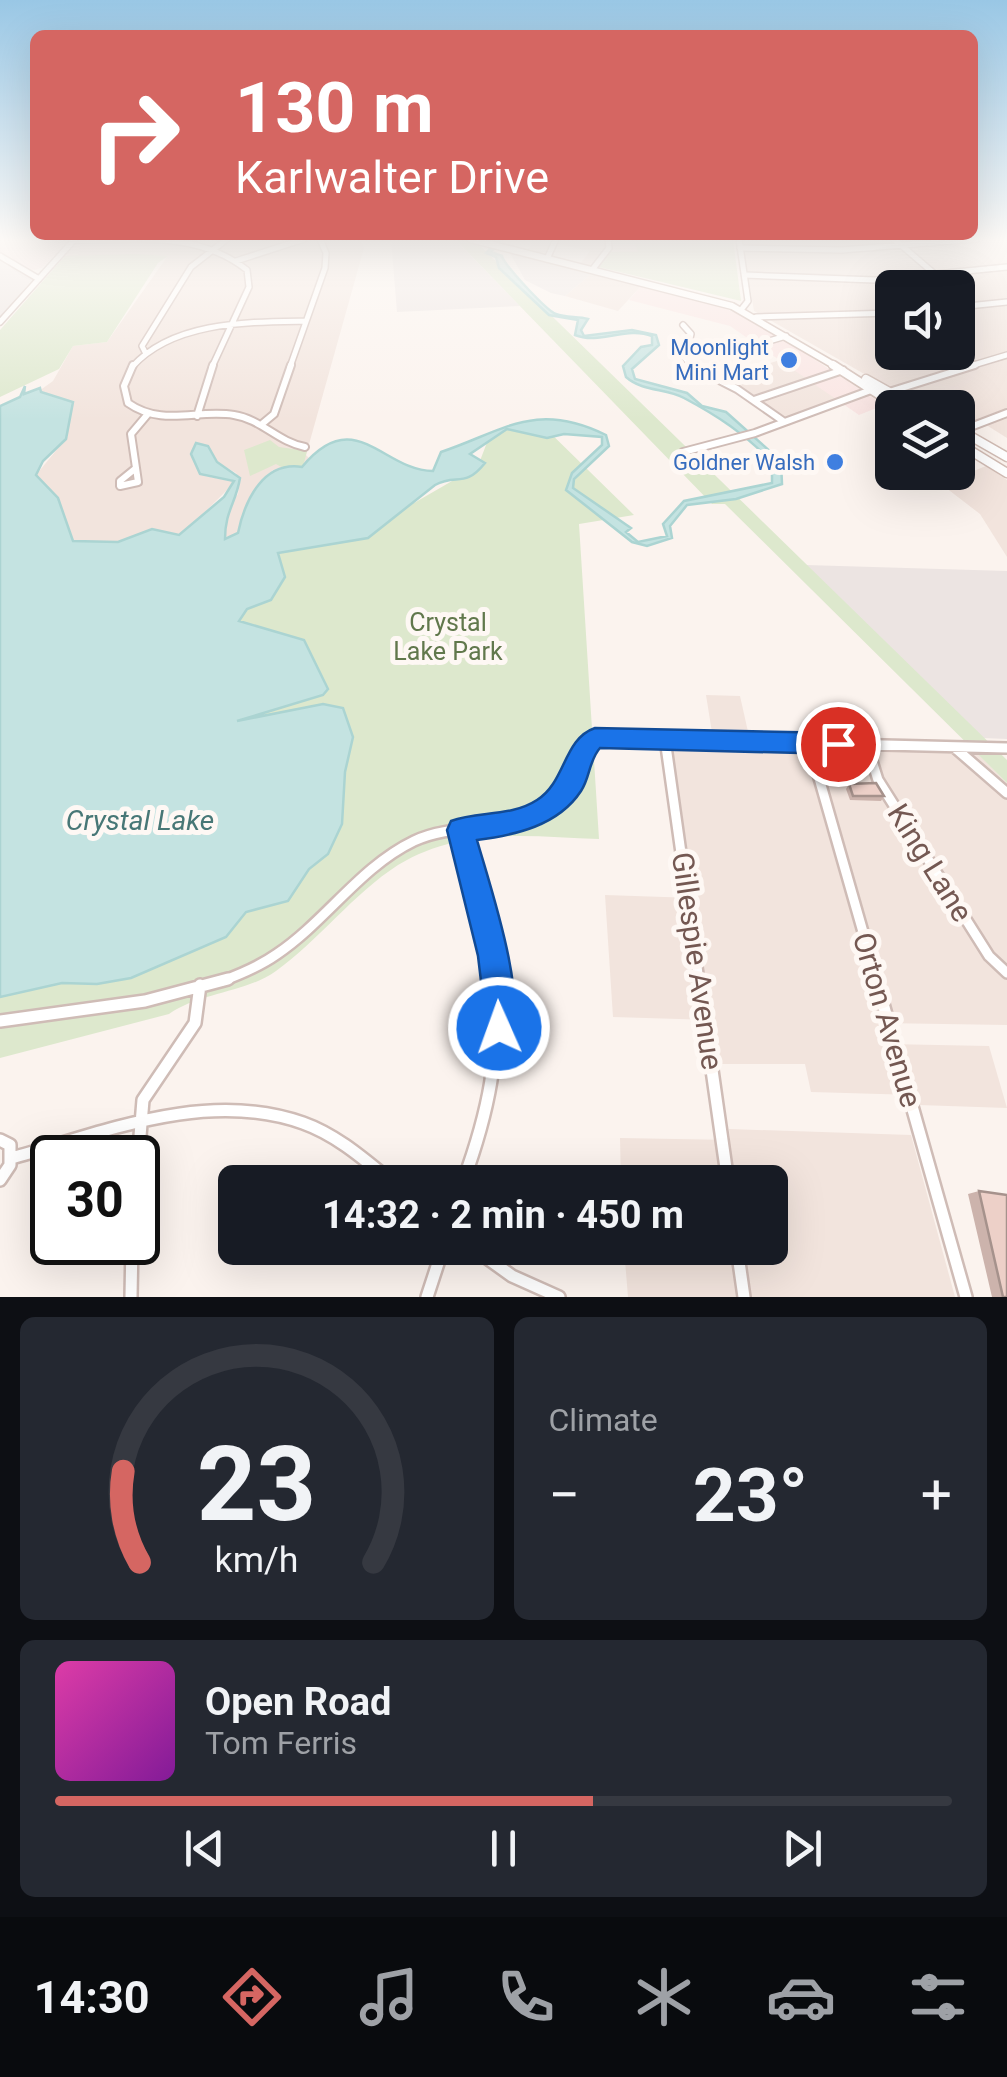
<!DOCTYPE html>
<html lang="en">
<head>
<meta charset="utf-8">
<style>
	body { margin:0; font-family:Roboto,sans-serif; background:#242831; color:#f1f3f6; height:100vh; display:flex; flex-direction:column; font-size:38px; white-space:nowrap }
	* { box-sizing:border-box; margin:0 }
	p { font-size:32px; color:#9ea1a6 }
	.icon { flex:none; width:55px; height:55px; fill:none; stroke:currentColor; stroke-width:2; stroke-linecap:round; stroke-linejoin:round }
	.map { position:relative; height:1297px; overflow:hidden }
	.sheet { display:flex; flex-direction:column; gap:20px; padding:20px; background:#0d0f14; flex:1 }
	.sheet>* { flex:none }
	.top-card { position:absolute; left:30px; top:30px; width:948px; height:210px; border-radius:15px; box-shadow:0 10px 40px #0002; background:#d56662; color:#fff; overflow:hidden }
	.buttons { position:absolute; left:875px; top:270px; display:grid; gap:20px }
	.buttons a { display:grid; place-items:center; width:100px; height:100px; border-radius:15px; background:#171b24; box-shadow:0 10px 40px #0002; font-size:50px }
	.speed { position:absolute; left:30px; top:1135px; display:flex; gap:20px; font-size:50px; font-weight:700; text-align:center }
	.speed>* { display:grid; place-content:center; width:130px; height:130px; border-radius:50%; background:#171b24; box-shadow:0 10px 40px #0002; line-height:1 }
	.speed .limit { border:5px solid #111; border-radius:15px; background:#fff; color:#111 }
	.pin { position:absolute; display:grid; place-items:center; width:85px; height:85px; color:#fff; margin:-42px; border:5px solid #fff; border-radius:50%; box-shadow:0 2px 10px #0007 }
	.me { position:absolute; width:110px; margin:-55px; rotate:358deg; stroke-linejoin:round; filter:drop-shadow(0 0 8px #0008) }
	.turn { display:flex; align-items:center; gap:35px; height:210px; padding:0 40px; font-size:45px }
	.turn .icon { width:130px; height:130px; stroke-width:2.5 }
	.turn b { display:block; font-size:70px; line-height:85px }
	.big { font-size:75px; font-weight:700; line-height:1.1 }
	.sheet .widget { flex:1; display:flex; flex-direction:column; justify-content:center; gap:15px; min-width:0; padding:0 35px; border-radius:15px; background:#242831 }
	.sheet .dial { align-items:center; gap:0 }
	.dial svg { height:260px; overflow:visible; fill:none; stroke:#363941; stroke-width:7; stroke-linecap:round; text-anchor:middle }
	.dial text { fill:#f1f3f6; stroke:none }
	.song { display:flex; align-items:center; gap:30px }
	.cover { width:120px; height:120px; border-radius:15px; background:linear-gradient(135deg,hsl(320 70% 55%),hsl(290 70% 35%)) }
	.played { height:10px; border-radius:5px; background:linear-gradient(90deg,#d56662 60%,#363941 60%) }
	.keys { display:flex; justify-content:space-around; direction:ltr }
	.heat { display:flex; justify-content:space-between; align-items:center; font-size:55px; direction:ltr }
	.sheet .tiles { flex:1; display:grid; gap:20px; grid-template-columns:1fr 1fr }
	.widget:last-child { grid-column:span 2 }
	.trip { position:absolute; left:218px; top:1165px; width:570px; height:100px; border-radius:15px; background:#171b24; box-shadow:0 10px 40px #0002; font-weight:700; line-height:100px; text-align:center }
	.dock { display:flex; height:160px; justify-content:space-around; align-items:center; background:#090b0e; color:#9ea1a6 }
	.dock .icon { width:70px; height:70px }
	.dock .current { color:#d56662 }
	.dock b { font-size:45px; color:#f1f3f6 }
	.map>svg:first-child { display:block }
	.residential { fill:#f2e4dd; fill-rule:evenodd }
	.commercial { fill:#fae5e3 }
	.industrial { fill:#ece4e2 }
	.green { fill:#dde8cd }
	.water { fill:#c4e3e1; stroke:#abd4d2; stroke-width:2.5 }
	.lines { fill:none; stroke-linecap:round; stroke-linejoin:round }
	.minor-far3-casing { stroke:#cfbcb6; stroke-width:8 }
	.minor-far2-casing { stroke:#cfbcb6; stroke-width:10 }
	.minor-far1-casing { stroke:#cfbcb6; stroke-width:14 }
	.minor-casing { stroke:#cfbcb6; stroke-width:16 }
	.tertiary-casing { stroke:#cfbcb6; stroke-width:8 }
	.secondary-far1-casing { stroke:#d1bcb4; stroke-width:9 }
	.secondary-casing { stroke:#d1bcb4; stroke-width:11 }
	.minor-far3 { stroke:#fff; stroke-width:5 }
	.minor-far2 { stroke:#fff; stroke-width:6 }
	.minor-far1 { stroke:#fff; stroke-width:9 }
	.minor { stroke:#fff; stroke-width:11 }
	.tertiary { stroke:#fff; stroke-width:5 }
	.secondary-far1 { stroke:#fff; stroke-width:6 }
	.secondary { stroke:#fff; stroke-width:8 }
	.wall { fill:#ccb3ac }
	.building { fill:#edd0c8; stroke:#a6928c; stroke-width:2.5 }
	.route { fill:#1a73e8; stroke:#114b97; stroke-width:2.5 }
	.shop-dot { fill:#3f7fe0; stroke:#fef8f4; stroke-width:4 }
	.labels { text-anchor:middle; stroke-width:10; stroke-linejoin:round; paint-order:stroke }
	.far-shop-label { font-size:22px; fill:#366cbe; stroke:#fef8f4; text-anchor:end }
	.park-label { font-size:25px; fill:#61784c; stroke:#fef8f4 }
	.water-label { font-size:28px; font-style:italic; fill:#477776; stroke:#fef8f4 }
	.near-street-label { font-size:30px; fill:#745852; stroke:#fef8f4 }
</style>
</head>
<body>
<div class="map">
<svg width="1007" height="1297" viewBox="0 0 1007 1297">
	<rect width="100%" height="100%" fill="#fbf3ee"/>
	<path class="residential" d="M40,239l321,1 3,8 -58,207 3,3 -5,8 -31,4 -13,11 -24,54 -13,2 3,-27 12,-16 2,-13 -4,-8 -19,-11 -9,-16 -10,-3 -7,11 14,22 30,6 -50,50 -12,3 -21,-6 -34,13 -45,-1 -15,-43 -22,-23 32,-39 -2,-16 7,-18 -34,-11 14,-10 20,-35 34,-4 60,-85 -105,-1 3,-6h-36z
		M533,239h72l2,5h28l4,9 -35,-2 -15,15 -9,-2 10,-13 -37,-8 -10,12 -14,-6z
		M742,239h265v199l-27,-17 -22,5v-18l-36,-1 -168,-96zM892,288h66v64h-66z
		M592,273l50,12 -24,26 -53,-15z
		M780,360l63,42 -55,20 -66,-44z
		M986,466l21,14v77l-27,-43 -39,-30z
		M706,695l34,1 11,49 225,7 31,31v242l-127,-2 7,21 102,2 18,62 -88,-3 -4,-10 -104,-3 -6,-28h-86l-7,-44 -99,-3 -8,-122 89,3 -21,-147 5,-7 36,1z
		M729,1129l182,6 44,162h-327l-4,-49h146v-66h-149l-1,-44 110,2z"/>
	<path class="commercial" d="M0,239h40l-10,11h30l-18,18 -13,3 -29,-17z
		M642,285l80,22 40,18 122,80 -25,10 -129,-89 -101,-26z"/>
	<path class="industrial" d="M391,239l66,3 63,64 -123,6z
		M510,253l82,20 -27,23 -14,-3 -26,-13z
		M0,259l33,20 -33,38z
		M806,565l201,6v168l-24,-1z"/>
	<path class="green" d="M455,239h18l534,521v23l-282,-279h-13z
		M611,239h122l8,62 -142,-34 11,-15h28l-3,-8h-23z
		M136,254l32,2 -10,7 -51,79 -34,4 -14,23 -59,28v-67l65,-74z
		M538,421l96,94 -55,9 20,315c-68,-2 -137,-13 -201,26 -45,29 -79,75 -122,106 -31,22 -75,21 -107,43l-169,44v-70l225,-259 -5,-99 79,-153 -23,-13 -26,12 -6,-26 26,-10 9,7 28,4 -3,12 55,2 -7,37 62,1 64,-37 13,-34z"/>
	<path class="water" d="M493,239h9l-11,13 11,4c2,9 45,55 54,58 10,4 22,2 32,5l-7,11 3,6 48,-6 24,5 3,10 -27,24 3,10 52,14 15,13 24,6 55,49 1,23 -46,15 -49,6 -17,21 2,12 -25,8 -15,-4 -66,-52 6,-17 30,-28v-8l-38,-3 -17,4 -40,-9 -37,25 15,9c-21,26 -28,10 -50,22l-67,53 -90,15 7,24 -14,23 -24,9 -8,12 65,19 24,49 -5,6 -86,26 86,-17 20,4 10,29 -8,35 -3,52 -14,30 -19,15 -21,32 -42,11 -20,25 -95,41 -34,6 -35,-1 -62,14v-591l20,-9 5,-11 -1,8 16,-6 1,4 32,10 -7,37 -23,22 -7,14 22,23 15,43 45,1 34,-13 27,6 45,-38 10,-16 -34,-7 -9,-20 5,-11 12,3 9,16 23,16c-4,25 -15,33 -15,61l13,-6c7,-34 26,-72 64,-66 53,-64 81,4 131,4l8,-19c63,-21 94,-52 165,-17l3,11 -35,33 -1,9 58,40 -5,4 12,10 29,-6 -4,-12 21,-23 88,-18v-21c-27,-28 -54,-46 -88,-64 -19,-10 -41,-6 -58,-21l-3,-11 18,-19 11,-2v-9c-26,-10 -52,9 -77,-1l3,-15 -29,-5 -50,-47 -3,-11 -10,-4 10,-11z"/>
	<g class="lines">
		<defs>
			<path id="minor-far3" d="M894,239l57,49
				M73,240c60,0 124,-10 174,30l2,17 -37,80
				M740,248l102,2 134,-11
				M0,256l39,23
				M547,259l9,-20
				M236,261l68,-22
				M592,270l17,-22 -1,-9
				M745,275l130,5 132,-13
				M958,293l13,12
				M958,307l49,-5
				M756,317l136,-4
				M0,322l74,-82
				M683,325l8,9 -6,24 7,9
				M688,347l44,5 54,-16
				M146,354l-4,-8 49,-79 36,-28
				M132,367c41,-46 117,-45 174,-46
				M290,367l35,-99 1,-15 -6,-14
				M967,367l40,-12"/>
			<path id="minor-far2" d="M133,365l-9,21 4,17c34,24 69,6 106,12 27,4 44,27 71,32
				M690,365l47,24 46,32
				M889,392l86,-27
				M754,400l89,-30
				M197,416l16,-51
				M262,424l12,-10 17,-49
				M960,431l47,-18
				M683,452l72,-19 116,-43
				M136,468l2,14 -18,4v-5z
				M136,468l-5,-34 16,-19"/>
			<path id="minor-far1" d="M665,739l34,242
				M809,743l68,238
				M867,745l11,35 111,176 18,17
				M954,747l53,46
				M461,830l33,151
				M222,981c19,-7 38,-15 55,-27 49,-33 83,-87 137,-113 42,-20 95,-6 134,-33 25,-18 25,-52 47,-70l412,10"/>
			<path id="minor" d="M699,979l29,203
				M876,979l90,318
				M0,1021l145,-20 83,-22
				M0,1140l10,5v20l-10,15
				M12,1158c92,-26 195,-69 291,-35 34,12 62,37 89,59
				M138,1160l5,-60 52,-77 5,-38
				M463,1182c25,-68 39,-131 30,-203
				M473,1248l39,28 47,21
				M737,1248l7,49
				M131,1297l1,-55
				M427,1297l16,-49"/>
			<path id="tertiary" d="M739,239l9,62 -7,9"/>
			<path id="secondary-far1" d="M470,239l262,67 105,61"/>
			<path id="secondary" d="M833,365l67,43
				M866,379l52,29
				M958,429l49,28
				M958,443l49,30"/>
		</defs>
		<use href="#minor-far3" class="minor-far3-casing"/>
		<use href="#minor-far2" class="minor-far2-casing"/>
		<use href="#minor-far1" class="minor-far1-casing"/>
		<use href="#minor" class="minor-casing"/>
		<use href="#tertiary" class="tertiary-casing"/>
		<use href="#secondary-far1" class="secondary-far1-casing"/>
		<use href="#secondary" class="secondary-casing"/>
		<use href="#minor-far3" class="minor-far3"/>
		<use href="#minor-far2" class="minor-far2"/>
		<use href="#minor-far1" class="minor-far1"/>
		<use href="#minor" class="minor"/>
		<use href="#tertiary" class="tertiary"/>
		<use href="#secondary-far1" class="secondary-far1"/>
		<use href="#secondary" class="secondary"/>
	</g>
	<path class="wall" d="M849,784l35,12 -3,5 -31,-1 -4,-11z
		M979,1191l28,106h-15l-24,-103z"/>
	<path class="building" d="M876,783l8,13h-31l-4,-12z
		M979,1191l28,4v102h-4z"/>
	<linearGradient id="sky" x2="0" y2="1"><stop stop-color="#99c7e5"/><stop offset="0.57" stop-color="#fdfaf7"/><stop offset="1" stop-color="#fdfaf7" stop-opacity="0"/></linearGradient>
	<rect width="1007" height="420" fill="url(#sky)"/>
	<path class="route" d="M595,728l243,5 12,11 -12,10 -238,-6c-11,12 -10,30 -19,43 -23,35 -66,44 -104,49 13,46 51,157 33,200l-11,5 -11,-5 -10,-84 -31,-126 4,-9c27,-10 60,-4 86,-21 29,-18 26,-61 58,-72z"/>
	<g class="shop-dot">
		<circle cx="789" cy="360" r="10"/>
		<circle cx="835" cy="462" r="10"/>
	</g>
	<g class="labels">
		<g class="far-shop-label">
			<text x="769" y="355">Moonlight<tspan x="769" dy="25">Mini Mart</tspan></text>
			<text x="815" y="470">Goldner Walsh</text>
		</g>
		<g class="park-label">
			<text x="448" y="631">Crystal<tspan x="448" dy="29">Lake Park</tspan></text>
		</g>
		<g class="water-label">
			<text x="140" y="830">Crystal Lake</text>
		</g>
		<g class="near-street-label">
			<text transform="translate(930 863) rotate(58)" y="10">King Lane</text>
			<text transform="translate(697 961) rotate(82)" y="10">Gillespie Avenue</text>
			<text transform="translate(887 1020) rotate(74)" y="10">Orton Avenue</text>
		</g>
	</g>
</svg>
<div class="buttons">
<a><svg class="icon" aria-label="sound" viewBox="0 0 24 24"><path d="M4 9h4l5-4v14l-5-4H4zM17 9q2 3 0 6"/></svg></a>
<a><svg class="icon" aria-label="layers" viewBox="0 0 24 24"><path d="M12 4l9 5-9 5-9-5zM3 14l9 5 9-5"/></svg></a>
</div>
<div class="speed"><div class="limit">30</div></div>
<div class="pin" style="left:838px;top:744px;background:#d93025"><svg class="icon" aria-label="arrive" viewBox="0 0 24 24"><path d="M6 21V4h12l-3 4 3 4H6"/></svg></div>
<svg class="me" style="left:499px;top:1028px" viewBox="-20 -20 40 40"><circle r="17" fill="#1a73e8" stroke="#fff" stroke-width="3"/><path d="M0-11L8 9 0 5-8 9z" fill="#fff"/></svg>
<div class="trip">14:32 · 2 min · 450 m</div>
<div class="top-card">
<div class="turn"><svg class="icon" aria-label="right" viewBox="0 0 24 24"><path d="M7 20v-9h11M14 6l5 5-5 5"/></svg><div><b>130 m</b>Karlwalter Drive</div></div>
</div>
</div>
<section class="sheet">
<div class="tiles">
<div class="widget dial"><svg viewBox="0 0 100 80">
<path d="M14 69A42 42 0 1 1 86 69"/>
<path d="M14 69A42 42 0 0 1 9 41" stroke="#d56662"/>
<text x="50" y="56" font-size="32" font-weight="700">23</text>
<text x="50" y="72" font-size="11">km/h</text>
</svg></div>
<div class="widget"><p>Climate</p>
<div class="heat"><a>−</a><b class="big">23°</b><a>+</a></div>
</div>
<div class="widget">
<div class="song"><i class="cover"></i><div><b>Open Road</b><p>Tom Ferris</p></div></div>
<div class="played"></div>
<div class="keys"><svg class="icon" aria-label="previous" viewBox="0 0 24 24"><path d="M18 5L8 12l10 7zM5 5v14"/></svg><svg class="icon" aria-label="pause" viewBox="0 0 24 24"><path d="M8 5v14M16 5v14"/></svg><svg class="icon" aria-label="next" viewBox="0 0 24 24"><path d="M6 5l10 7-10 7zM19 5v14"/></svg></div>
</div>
</div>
</section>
<nav class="dock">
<b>14:30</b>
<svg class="icon current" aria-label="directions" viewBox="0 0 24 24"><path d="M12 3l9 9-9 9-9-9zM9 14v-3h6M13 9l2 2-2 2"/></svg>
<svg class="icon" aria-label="music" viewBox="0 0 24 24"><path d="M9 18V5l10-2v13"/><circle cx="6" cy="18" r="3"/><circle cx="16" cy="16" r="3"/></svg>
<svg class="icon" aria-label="phone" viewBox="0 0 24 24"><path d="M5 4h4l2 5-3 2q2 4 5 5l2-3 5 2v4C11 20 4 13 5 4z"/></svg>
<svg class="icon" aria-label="climate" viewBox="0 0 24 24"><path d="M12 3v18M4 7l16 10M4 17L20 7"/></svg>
<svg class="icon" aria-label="car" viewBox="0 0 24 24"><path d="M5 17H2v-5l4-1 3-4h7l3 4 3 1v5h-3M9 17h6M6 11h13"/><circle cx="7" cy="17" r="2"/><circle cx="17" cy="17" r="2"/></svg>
<svg class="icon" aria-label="filters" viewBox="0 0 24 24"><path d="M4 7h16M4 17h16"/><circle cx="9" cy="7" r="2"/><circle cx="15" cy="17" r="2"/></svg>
</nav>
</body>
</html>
